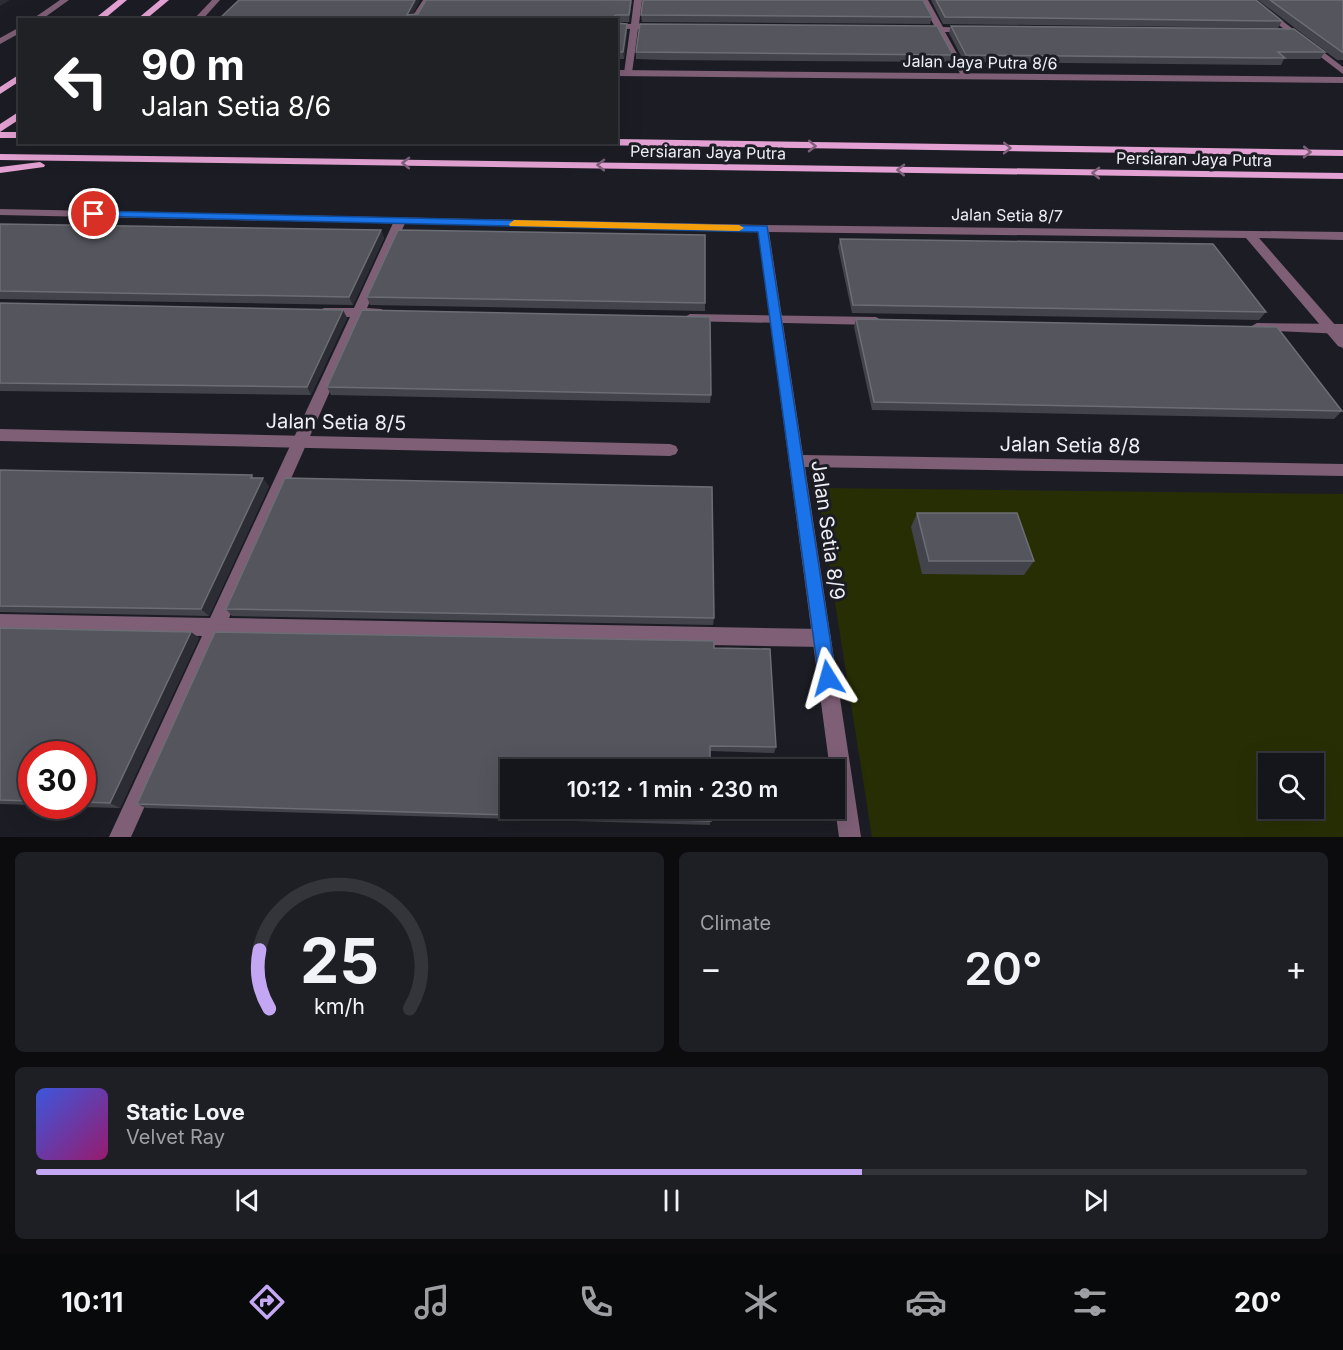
<!DOCTYPE html>
<html lang="en">
<head>
<meta charset="utf-8">
<style>
	body { margin:0; font-family:Inter,sans-serif; background:#1e1f24; color:#f1f3f6; height:100vh; display:flex; flex-direction:column; font-size:22px; white-space:nowrap }
	* { box-sizing:border-box; margin:0 }
	p { font-size:20px; color:#9d9fa3 }
	.icon { flex:none; width:33px; height:33px; fill:none; stroke:currentColor; stroke-width:2; stroke-linecap:round; stroke-linejoin:round }
	.map { position:relative; height:837px; overflow:hidden }
	.sheet { display:flex; flex-direction:column; gap:15px; padding:15px; background:#0c0c0f; flex:1 }
	.sheet>* { flex:none }
	.top-card { position:absolute; left:18px; top:18px; width:600px; height:126px; border-radius:0px; box-shadow:0 6px 24px #0002,0 0 0 2px #34353a; background:#202124; color:#fff; overflow:hidden }
	.controls { position:absolute; left:1258px; top:753px; display:grid; gap:12px }
	.controls a { display:grid; place-items:center; width:66px; height:66px; border-radius:0px; background:#15161b; box-shadow:0 6px 24px #0002,0 0 0 2px #34353a; font-size:30px }
	.speed { position:absolute; left:18px; top:741px; display:flex; gap:12px; font-size:30px; font-weight:700; text-align:center }
	.speed>* { display:grid; place-content:center; width:78px; height:78px; border-radius:50%; background:#15161b; box-shadow:0 6px 24px #0002,0 0 0 2px #34353a; line-height:1 }
	.speed .limit { border:9px solid #d22; background:#fff; color:#111 }
	.pin { position:absolute; display:grid; place-items:center; width:51px; height:51px; color:#fff; margin:-26px; border:3px solid #fff; border-radius:50%; box-shadow:0 2px 6px #0007 }
	.me { position:absolute; width:66px; margin:-33px; rotate:352deg; stroke-linejoin:round; filter:drop-shadow(0 0 4px #0008) }
	.turn { display:flex; align-items:center; gap:21px; height:126px; padding:0 24px; font-size:27px }
	.turn .icon { width:78px; height:78px; stroke-width:2.5 }
	.turn b { display:block; font-size:42px; line-height:51px }
	.big { font-size:45px; font-weight:600; line-height:1.1 }
	.sheet .tile { flex:1; display:flex; flex-direction:column; justify-content:center; gap:9px; min-width:0; padding:0 21px; border-radius:9px; background:#1e1f24 }
	.sheet .dial { align-items:center; gap:0 }
	.dial svg { height:156px; overflow:visible; fill:none; stroke:#34353a; stroke-width:7; stroke-linecap:round; text-anchor:middle }
	.dial text { fill:#f1f3f6; stroke:none }
	.song { display:flex; align-items:center; gap:18px }
	.cover { width:72px; height:72px; border-radius:9px; background:linear-gradient(135deg,hsl(230 70% 55%),hsl(320 70% 35%)) }
	.played { height:6px; border-radius:3px; background:linear-gradient(90deg,#c3a7f2 65%,#34353a 65%) }
	.keys { display:flex; justify-content:space-around; direction:ltr }
	.heat { display:flex; justify-content:space-between; align-items:center; font-size:33px; direction:ltr }
	.sheet .tiles { flex:1; display:grid; gap:15px; grid-template-columns:1fr 1fr }
	.tile:last-child { grid-column:span 2 }
	.trip { position:absolute; left:500px; top:759px; width:345px; height:60px; border-radius:0px; background:#15161b; box-shadow:0 6px 24px #0002,0 0 0 2px #34353a; font-weight:600; line-height:60px; text-align:center }
	.tab-bar { display:flex; height:96px; justify-content:space-around; align-items:center; background:#08090b; color:#9d9fa3 }
	.tab-bar .icon { width:42px; height:42px }
	.tab-bar .active { color:#c3a7f2 }
	.tab-bar b { font-size:27px; color:#f1f3f6 }
	.map>svg:first-child { display:block }
	.green { fill:#282e04; fill-rule:evenodd }
	.lines { fill:none; stroke-linecap:round; stroke-linejoin:round }
	.lane { fill:#7e5f76; fill-rule:evenodd }
	.street { fill:#7e5f76; fill-rule:evenodd }
	.primary { fill:#e2a1d2; fill-rule:evenodd }
	.wall { fill:#42434b }
	.shaded-wall { fill:#2b2c34 }
	.building { fill:#54555d; stroke:#6c6e75; stroke-width:1.5 }
	.oneway { stroke:#7f5f7b }
	.route { fill:#1a73e8; stroke:#114b97; stroke-width:1.5 }
	.slow { fill:#f59e0b }
	.labels { text-anchor:middle; stroke-width:6; stroke-linejoin:round; paint-order:stroke }
	.far-street-label { font-size:16px; fill:#eeeff4; stroke:#1c1d24 }
	.street-label { font-size:20px; fill:#eeeff4; stroke:#1c1d24 }
</style>
</head>
<body>
<div class="map">
<svg width="1343" height="837" viewBox="0 0 1343 837">
	<rect width="100%" height="100%" fill="#1c1d24"/>
	<path class="green" d="M817,488l526,6v343h-471zM1269,764h45v44h-45z"/>
	<g class="lines">
		<path class="lane" d="M423,0h8l-13,20h-8z
			M634,0h8l-3,24 19,1 4,2 -4,2h-20l-6,44 -4,3 -4,-3 6,-44 -14,-1v-4h15z
			M920,0h8l15,27 27,1 4,2 -4,2h-25l25,45 -1,2 -7,-2 -25,-45 -18,-1 -4,-2 4,-2h16z
			M400,218l6,3 -39,87 14,1 7,4 -7,4h-18l-134,301 593,11 7,3 2,6 -2,6 -7,3 -601,-11 -90,201h-22l93,-201 -202,-4v-18l210,4 140,-301 -26,-1 -7,-4 7,-4h30l40,-87z
			M690,314l186,3 7,4 -7,4 -191,-4 -2,-3z
			M1257,323l86,1v10l-91,-4 -2,-3z"/>
		<path class="street" d="M60,0h9l-28,20h-10z
			M212,0h8l-18,20h-9z
			M1246,0h9l88,67v7z
			M20,27v6l-20,11v-6z
			M616,70l727,7v6l-727,-7z
			M0,209l763,16 580,7v8l-84,-2 84,96v14l-5,-2 -92,-108 -477,-6 34,223 540,9v12l-538,-9 56,370h-22l-5,-36v-31h-4l-72,-539 -758,-16z
			M0,429l670,15 6,2 2,4 -2,4 -6,2 -670,-15z"/>
		<path class="primary" d="M118,0h9l-24,20h-10z
			M160,0h9l-24,20h-9z
			M20,74v7l-20,13v-7z
			M20,111v8l-20,13v-8z
			M0,132h20v6h-20z
			M616,139l727,11v6l-757,-11 -5,-3h35z
			M0,154l1343,19v6l-1343,-19z
			M40,162l5,3 -1,2 -44,6v-6z"/>
	</g>
	<path class="wall" d="M632,0l-3,22h-13v-2h-398l194,-5z
		M931,0h325l26,21 -4,7 -335,-4z
		M1258,0h85v60h-6z
		M641,15l291,2 -2,7 -288,-2z
		M616,23l11,1v7l-3,28h-8z
		M951,26l374,26 -5,7h-36l-3,6 -317,-3 -15,-29z
		M636,52l317,3 -2,7 -284,-2 -31,-1z
		M0,224l381,6 3,8 -31,67 -353,-6z
		M840,239l426,73 -7,8 -407,-7 -14,-66z
		M367,297l338,6v8l-335,-6z
		M0,303l343,7 4,8 -36,77 -311,-4z
		M856,319l486,92 -8,8 -462,-9 -18,-83z
		M327,387l384,8 -1,8 -379,-8z
		M0,470l252,5 2,3 15,8 -60,130 -209,-4z
		M917,513l117,48 -10,14 -102,-1 -11,-47z
		M226,609l488,9 -1,7 -481,-9z
		M0,628l191,4 8,6 -79,170 -76,-2h38v-52h-50v51l-32,-1z
		M714,648l62,99 -2,6 -64,-2v74l-564,-17 -9,-4z"/>
	<path class="shaded-wall" d="M0,0h10l-10,6z
		M415,0h5l-10,20 -3,-5z
		M631,0h1l-3,22v-7z
		M627,24v7l-3,28 -1,-7z
		M381,230l3,8 -31,67 -4,-8z
		M343,310l4,8 -36,77 -4,-8z
		M263,478l6,8 -60,130 -8,-7z
		M191,632l8,6 -79,170 -10,-5z"/>
	<path class="building" d="M239,0h176l-8,15 11,-1 8,-14h205l-2,15h-13l-3,2 1,3h-396z
		M643,0h280l9,17 -291,-2z
		M936,0h320l26,21 -337,-4z
		M1270,0h73v52h-1z
		M616,23l11,1 -4,28h-7z
		M640,24l297,2 16,29 -317,-3z
		M951,26l343,3 31,23h-47l7,6 -319,-3z
		M0,224l381,6 -32,67 -349,-6z
		M398,230l307,5v68l-338,-6z
		M840,239l373,5 53,68 -413,-7z
		M0,303l343,7 -36,77 -307,-4z
		M362,310l348,7 1,78 -384,-8z
		M856,319l421,8 65,84 -468,-9z
		M0,470l252,5 -1,3h12l-62,131 -201,-3z
		M285,478l427,9 2,131 -488,-9z
		M917,513h100l17,48h-105z
		M0,628l191,4 -81,171 -28,-1v-48h-50v47l-32,-1z
		M215,632l499,9v7l56,1 6,98 -66,-1v24h-200v38h201v13l-574,-17z"/>
	<defs><path id="oneway-chevron" d="M-2-3.5L2.5 0L-2 3.5" fill="none" stroke-width="1.6" stroke-linecap="round" stroke-linejoin="round" transform="scale(1.5)"/></defs>
	<g class="oneway">
		<use href="#oneway-chevron" transform="translate(812 146) rotate(1)"/>
		<use href="#oneway-chevron" transform="translate(1007 148) rotate(1)"/>
		<use href="#oneway-chevron" transform="translate(1307 152) rotate(1)"/>
		<use href="#oneway-chevron" transform="translate(406 163) rotate(-179)"/>
		<use href="#oneway-chevron" transform="translate(601 165) rotate(-179)"/>
		<use href="#oneway-chevron" transform="translate(901 170) rotate(-179)"/>
		<use href="#oneway-chevron" transform="translate(1096 173) rotate(-179)"/>
	</g>
	<path class="route" d="M94,211l673,15 69,452 -2,6 -6,3 -7,-3 -2,-6 -61,-446 -668,-16 -1,-2z"/>
	<path class="slow" d="M514,220l225,5 5,3 -5,3 -229,-5 -1,-2z"/>
	<g class="labels">
		<g class="far-street-label">
			<text transform="translate(980 62) rotate(1)" y="6">Jalan Jaya Putra 8/6</text>
			<text transform="translate(708 152) rotate(1)" y="6">Persiaran Jaya Putra</text>
			<text transform="translate(1194 159) rotate(1)" y="6">Persiaran Jaya Putra</text>
			<text transform="translate(1007 215) rotate(1)" y="6">Jalan Setia 8/7</text>
		</g>
		<g class="street-label">
			<text transform="translate(336 422) rotate(1)" y="7">Jalan Setia 8/5</text>
			<text transform="translate(1070 445) rotate(1)" y="7">Jalan Setia 8/8</text>
			<text transform="translate(828 530) rotate(82)" y="7">Jalan Setia 8/9</text>
		</g>
	</g>
</svg>
<div class="controls">
<a><svg class="icon" aria-label="search" viewBox="0 0 24 24"><circle cx="10" cy="10" r="6"/><path d="M15 15l6 6"/></svg></a>
</div>
<div class="speed"><div class="limit">30</div></div>
<div class="pin" style="left:94px;top:214px;background:#d93025"><svg class="icon" aria-label="arrive" viewBox="0 0 24 24"><path d="M6 21V4h12l-3 4 3 4H6"/></svg></div>
<svg class="me" style="left:828px;top:678px" viewBox="-20 -20 40 40"><path d="M0-17L14 15 0 8-14 15z" fill="#1a73e8" stroke="#fff" stroke-width="4"/></svg>
<div class="trip">10:12 · 1 min · 230 m</div>
<div class="top-card">
<div class="turn"><svg class="icon" aria-label="left" viewBox="0 0 24 24"><path d="M17 20v-9H6M10 6l-5 5 5 5"/></svg><div><b>90 m</b>Jalan Setia 8/6</div></div>
</div>
</div>
<section class="sheet">
<div class="tiles">
<div class="tile dial"><svg viewBox="0 0 100 80">
<path d="M14 69A42 42 0 1 1 86 69"/>
<path d="M14 69A42 42 0 0 1 9 39" stroke="#c3a7f2"/>
<text x="50" y="56" font-size="32" font-weight="700">25</text>
<text x="50" y="72" font-size="11">km/h</text>
</svg></div>
<div class="tile"><p>Climate</p>
<div class="heat"><a>−</a><b class="big">20°</b><a>+</a></div>
</div>
<div class="tile">
<div class="song"><i class="cover"></i><div><b>Static Love</b><p>Velvet Ray</p></div></div>
<div class="played"></div>
<div class="keys"><svg class="icon" aria-label="previous" viewBox="0 0 24 24"><path d="M18 5L8 12l10 7zM5 5v14"/></svg><svg class="icon" aria-label="pause" viewBox="0 0 24 24"><path d="M8 5v14M16 5v14"/></svg><svg class="icon" aria-label="next" viewBox="0 0 24 24"><path d="M6 5l10 7-10 7zM19 5v14"/></svg></div>
</div>
</div>
</section>
<nav class="tab-bar">
<b>10:11</b>
<svg class="icon active" aria-label="directions" viewBox="0 0 24 24"><path d="M12 3l9 9-9 9-9-9zM9 14v-3h6M13 9l2 2-2 2"/></svg>
<svg class="icon" aria-label="music" viewBox="0 0 24 24"><path d="M9 18V5l10-2v13"/><circle cx="6" cy="18" r="3"/><circle cx="16" cy="16" r="3"/></svg>
<svg class="icon" aria-label="phone" viewBox="0 0 24 24"><path d="M5 4h4l2 5-3 2q2 4 5 5l2-3 5 2v4C11 20 4 13 5 4z"/></svg>
<svg class="icon" aria-label="climate" viewBox="0 0 24 24"><path d="M12 3v18M4 7l16 10M4 17L20 7"/></svg>
<svg class="icon" aria-label="car" viewBox="0 0 24 24"><path d="M5 17H2v-5l4-1 3-4h7l3 4 3 1v5h-3M9 17h6M6 11h13"/><circle cx="7" cy="17" r="2"/><circle cx="17" cy="17" r="2"/></svg>
<svg class="icon" aria-label="filters" viewBox="0 0 24 24"><path d="M4 7h16M4 17h16"/><circle cx="9" cy="7" r="2"/><circle cx="15" cy="17" r="2"/></svg>
<b>20°</b>
</nav>
</body>
</html>
